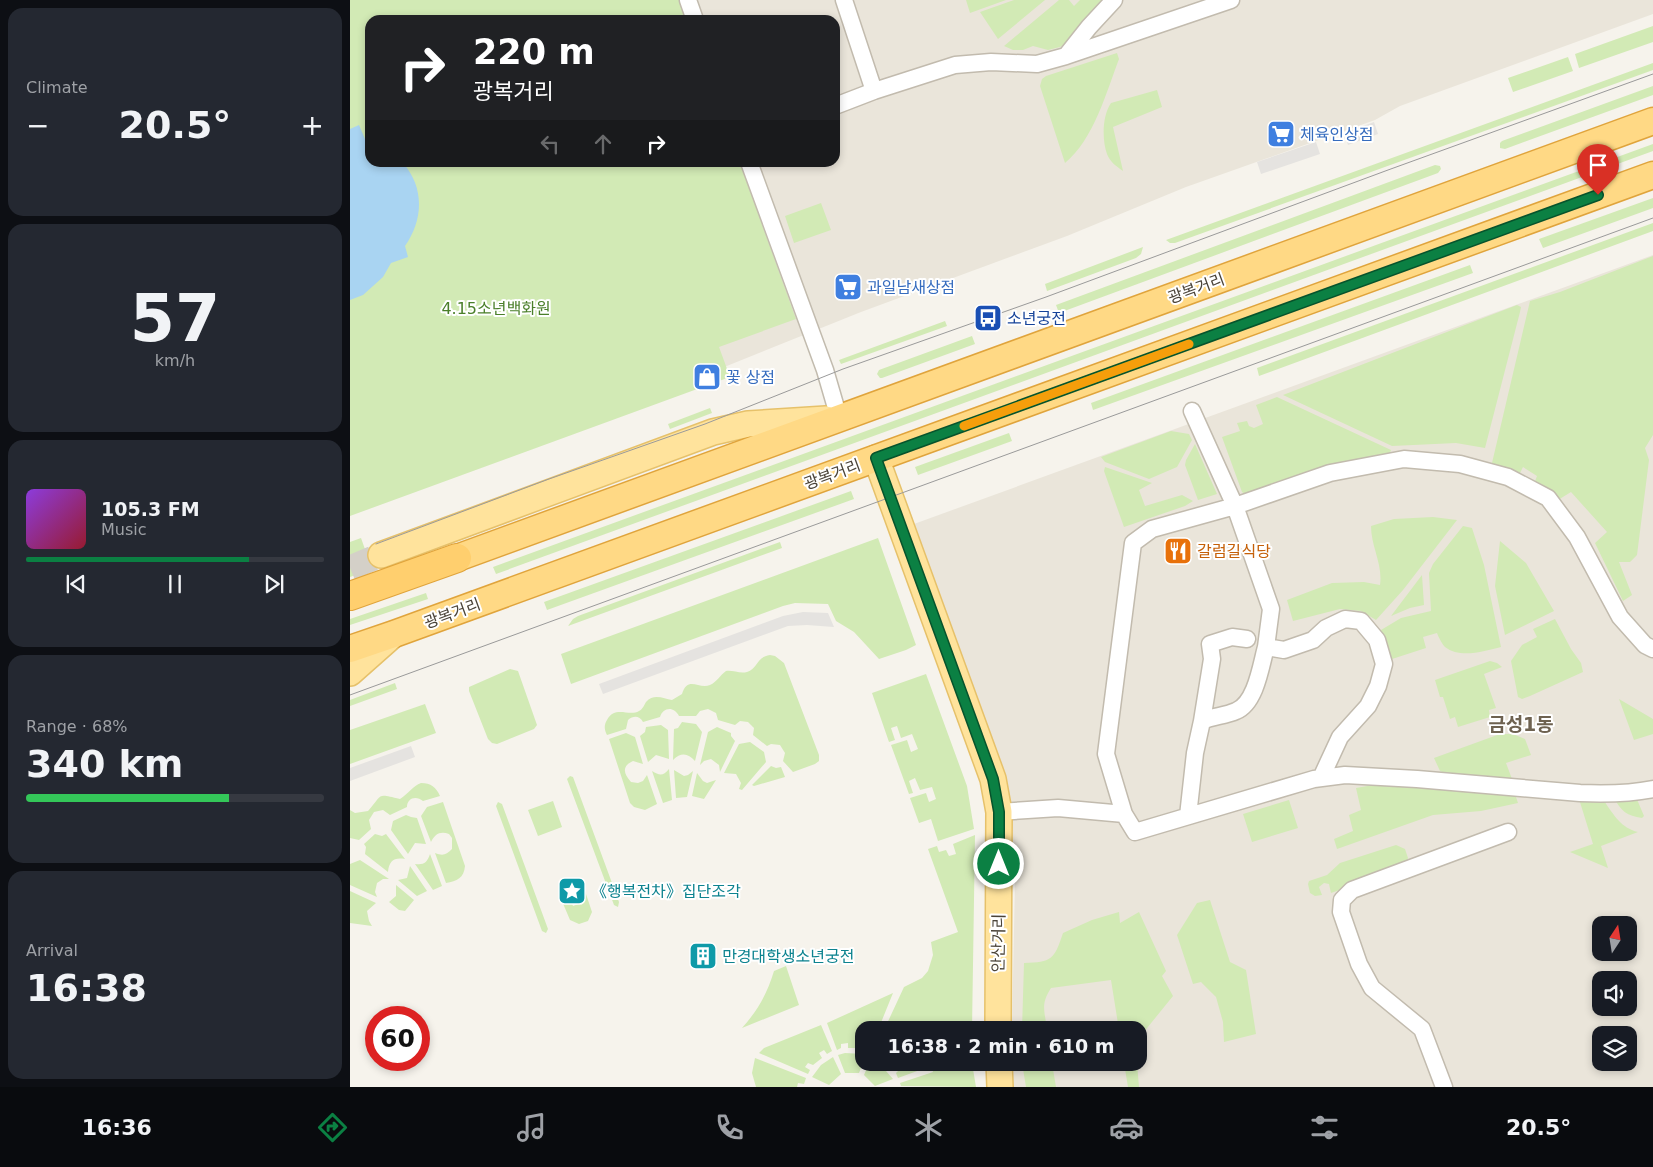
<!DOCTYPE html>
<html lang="en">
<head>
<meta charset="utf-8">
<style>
	body { margin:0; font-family:"DejaVu Sans","Noto Sans KR",sans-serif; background:#242831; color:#f1f3f6; height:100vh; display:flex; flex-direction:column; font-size:19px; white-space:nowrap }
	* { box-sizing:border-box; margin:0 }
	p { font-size:16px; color:#9ea1a6 }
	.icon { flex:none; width:28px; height:28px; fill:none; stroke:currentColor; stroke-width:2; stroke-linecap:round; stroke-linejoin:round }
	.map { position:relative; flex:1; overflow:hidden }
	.side { display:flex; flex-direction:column; gap:8px; padding:8px; background:#0d0f14; width:350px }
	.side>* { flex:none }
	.banner { position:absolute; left:15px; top:15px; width:475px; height:152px; border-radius:15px; box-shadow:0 2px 8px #0003; background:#202124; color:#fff; overflow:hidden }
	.needle { width:32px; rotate:12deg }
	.controls { position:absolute; left:1242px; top:916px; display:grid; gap:10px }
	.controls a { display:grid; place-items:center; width:45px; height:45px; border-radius:10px; background:#171b24; box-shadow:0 2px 8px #0003; font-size:25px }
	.speed { position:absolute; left:15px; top:1006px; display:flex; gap:10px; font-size:25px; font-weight:700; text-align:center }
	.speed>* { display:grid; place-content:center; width:65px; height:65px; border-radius:50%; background:#171b24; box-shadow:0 2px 8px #0003; line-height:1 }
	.speed .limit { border:8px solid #d22; background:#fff; color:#111 }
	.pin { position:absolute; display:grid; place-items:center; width:42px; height:42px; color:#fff; margin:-51px -21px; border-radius:50% 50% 50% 0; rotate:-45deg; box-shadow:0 0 5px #0007 }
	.pin .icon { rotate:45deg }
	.me { position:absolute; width:55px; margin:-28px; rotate:0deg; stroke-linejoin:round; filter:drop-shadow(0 0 4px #0008) }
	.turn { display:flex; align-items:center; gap:18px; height:105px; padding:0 25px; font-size:22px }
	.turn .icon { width:65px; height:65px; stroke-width:2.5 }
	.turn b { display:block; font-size:35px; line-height:42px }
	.lanes { display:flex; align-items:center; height:48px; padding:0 25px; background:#0003; justify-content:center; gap:25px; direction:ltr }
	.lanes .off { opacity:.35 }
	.big { font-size:38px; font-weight:700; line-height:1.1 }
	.side .tile { flex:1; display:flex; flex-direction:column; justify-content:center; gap:8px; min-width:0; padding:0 18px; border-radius:15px; background:#242831 }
	.side .dial { align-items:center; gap:0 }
	.dial b { font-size:65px; line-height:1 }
	.song { display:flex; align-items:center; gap:15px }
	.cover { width:60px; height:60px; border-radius:8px; background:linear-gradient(135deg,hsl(270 70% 55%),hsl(350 70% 35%)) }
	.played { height:5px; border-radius:2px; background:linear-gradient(90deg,#0b8043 75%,#363941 75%) }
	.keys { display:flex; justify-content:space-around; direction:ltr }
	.heat { display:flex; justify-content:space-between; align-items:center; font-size:28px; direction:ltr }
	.charge { height:8px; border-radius:4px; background:linear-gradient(90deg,#34c759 68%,#363941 0) }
	.trip { position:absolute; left:505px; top:1021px; width:292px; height:50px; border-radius:15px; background:#171b24; box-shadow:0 2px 8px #0003; font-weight:700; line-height:50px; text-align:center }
	.dock { display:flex; height:80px; justify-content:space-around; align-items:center; background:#090b0e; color:#9ea1a6 }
	.dock .icon { width:35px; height:35px }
	.dock .selected { color:#0b8043 }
	.dock b { font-size:22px; color:#f1f3f6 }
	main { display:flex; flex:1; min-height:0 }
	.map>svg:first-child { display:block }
	.residential { fill:#eae5da; fill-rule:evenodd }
	.green { fill:#d2eab5 }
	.parking { fill:#e5e3e0 }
	.water { fill:#a9d4f2 }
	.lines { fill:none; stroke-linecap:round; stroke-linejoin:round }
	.primary-tunnel { stroke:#d4d0c8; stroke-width:25; stroke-dasharray:25 12; stroke-linecap:butt }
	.minor-casing { stroke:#c2bbae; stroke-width:19 }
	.primary-casing { stroke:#e6c16a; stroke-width:28 }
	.trunk-casing { stroke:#e0a43c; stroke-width:29 }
	.motorway-casing { stroke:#e0a43c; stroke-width:30 }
	.minor { stroke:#fff; stroke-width:16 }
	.primary { stroke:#ffe39c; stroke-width:25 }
	.trunk { stroke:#ffd985; stroke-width:26 }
	.motorway { stroke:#ffcf6e; stroke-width:28 }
	.tram { stroke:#9a9a9a; stroke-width:1 }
	.route-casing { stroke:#07532c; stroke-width:12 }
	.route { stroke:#0b8043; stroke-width:9 }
	.slow { stroke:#f59e0b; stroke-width:9 }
	.labels { text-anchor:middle; stroke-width:4; stroke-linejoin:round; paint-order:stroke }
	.shop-label { font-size:16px; fill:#366cbe; stroke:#fff; text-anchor:start }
	.street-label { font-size:16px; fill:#4b4439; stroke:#fff }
	.park-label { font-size:16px; fill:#4a7f2a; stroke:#fff }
	.transit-label { font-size:16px; fill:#164399; stroke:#fff; text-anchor:start }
	.food-label { font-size:16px; fill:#c56008; stroke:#fff; text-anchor:start }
	.culture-label { font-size:16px; fill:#0d838f; stroke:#fff; text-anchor:start }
	.quarter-label { font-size:19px; font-weight:bold; fill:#6e6250; stroke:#fff }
</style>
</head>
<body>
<main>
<section class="side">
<div class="tile"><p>Climate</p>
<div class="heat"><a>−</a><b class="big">20.5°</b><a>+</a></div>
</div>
<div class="tile dial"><b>57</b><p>km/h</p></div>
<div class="tile">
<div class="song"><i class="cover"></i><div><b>105.3 FM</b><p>Music</p></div></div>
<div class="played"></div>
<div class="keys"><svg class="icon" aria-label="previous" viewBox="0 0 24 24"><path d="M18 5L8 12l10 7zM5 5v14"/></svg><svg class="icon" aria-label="pause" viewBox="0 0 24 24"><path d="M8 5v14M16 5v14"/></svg><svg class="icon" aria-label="next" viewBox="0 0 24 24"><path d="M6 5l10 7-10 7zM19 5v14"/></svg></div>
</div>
<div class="tile"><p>Range · 68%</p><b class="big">340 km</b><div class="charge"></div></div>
<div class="tile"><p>Arrival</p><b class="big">16:38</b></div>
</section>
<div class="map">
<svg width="1303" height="1087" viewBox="0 0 1303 1087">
	<rect width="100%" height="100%" fill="#f6f3ec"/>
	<path class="residential" d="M193,0h1110v14l-253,92 -25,14 -189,67 -119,49 -206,76 -164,66 -87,-215 225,-1v-142h-284z
		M1303,255v832h-639l-2,-24 127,-1v-32h-127l3,-150 -3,-62 -6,-32 -92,-262zM1251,925h28v27h-28zM1251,980h28v28h-28zM1251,1035h28v27h-28z"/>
	<path class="green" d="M0,0h330l7,20h-317v142l370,1 56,156 -77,28 11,30 -380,139z
		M616,0h40l-36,13z
		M664,0h31l-47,39 -18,-27z
		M709,0h10l5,6 6,-6h26l-32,38 -14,9 -12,3 -15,-4 -10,4h-10l-9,-4z
		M1303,26v16l-74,26 -4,-14z
		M767,53l2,6c-13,34 -25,80 -54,104l-25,-77 2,-7 4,-3z
		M1218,57l5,14 -60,21 -5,-14z
		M1303,63v7l-478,173h-5l-4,-3z
		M1303,86v9l-148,54 -5,-1v-5l2,-2z
		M807,90l5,17 -49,20 10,44c-7,-5 -13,-9 -16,-17 -5,-14 -5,-38 4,-51z
		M1303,144v7l-1157,423 -3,-7z
		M1085,165l5,1 1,3 -3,4 -379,140 -3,-8z
		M1303,198v10l-110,40 -4,-9z
		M471,203l10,27 -37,13 -9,-27z
		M1303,223v8l-394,145 -2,-8z
		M793,247l-2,7 -5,4 -89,33 -2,-7z
		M1303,256v179l-8,13 4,12 -12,95 -7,7h-11l13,33 -9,6 -28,-58 12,-11 -36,-40 -13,8 -24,-16 3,-8 -14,-9 -3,6 -28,-10 38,-162 30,-9z
		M1120,265l3,8 -380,137 -2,-7z
		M1167,305l4,2 -1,5 -35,136 -29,-5 -64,3 -109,-51z
		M595,321l2,5 -106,38 -2,-4z
		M622,336l3,8 -93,34h-2l-3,-4 2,-4z
		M927,397l114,53 -2,6 -140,41 -7,-5 -20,-55 18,-6 -3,-8 10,-2 2,5 5,2 9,-4 -7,-19z
		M360,408l2,5 -42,16 -2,-5z
		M821,431l18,3 3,6 -15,27 -28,12 -44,-17 -4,-5z
		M659,433l3,8 -94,34 -3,-8z
		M845,444l22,50 -19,6 -13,-35 1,-5z
		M755,467l47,16 -13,7 6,16 37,-11 11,6 -8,5 -61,21 -20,-56z
		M501,491l3,8 -307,111 -3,-8z
		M1083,517l24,3 -54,70 -27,30 -15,-9 -21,-2 -47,12 -6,-21 45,-17 32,-1 16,3c3,-21 -9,-38 -9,-59l23,-7z
		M1113,526l9,2 12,37 17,82c-16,4 -41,12 -56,0 -3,-3 -6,-9 -8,-14l-14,4 3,11 -34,11 -11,-29 20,-12 30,-7 -2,-38 4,-9z
		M11,538l11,31 -22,8v-35z
		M528,538l38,107 -10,5 -27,9 -25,-27 -18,-11 -8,-17 -33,-1 -12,3 -212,78 -10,-30z
		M1150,541l26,22 28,48 -49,24 -10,-49z
		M430,542l2,6 -214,78 5,-7 5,-3z
		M1072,575l2,30 -14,3 -19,8z
		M76,593l2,6 -78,26v-6z
		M1205,619l16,30 10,14 2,9 -53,24 -8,3 -4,-2 -7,-36 11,-16 15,-8 -4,-8z
		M420,655l5,1 9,7 35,92v6l-4,3 -22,8 -10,-11 2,-8 -5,-8 -9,-1 -4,2 -14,-11 1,-7 -6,-6 -8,-1 -5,4 -17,-5 -2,-7 -8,-4 -8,2 -4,5h-17c-5,-10 -16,-9 -19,1l-17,5c-4,-7 -10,-6 -15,-2l-2,9 -19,6c-3,-6 -3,-10 0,-15 8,-15 22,-3 32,-9 4,-2 5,-6 7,-9 8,-9 18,-3 26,-2l10,-6c6,-19 17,-4 28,-9 7,-3 10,-10 16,-14 7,-1 14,3 21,1 11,-3 9,-15 23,-17z
		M1140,661l7,2 5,4 -18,7 12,34 -7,2 1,7 -32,10 -3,-10 -5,2 -7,-22h-3l-5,-17z
		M160,669l8,2 19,54 -3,4 -37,15 -5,-1 -4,-4 -19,-48v-4z
		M576,674l41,112 7,43 -36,12 -7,-22 -12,4 -9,-25 16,-5 3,9 7,-3 -4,-12 -12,3 -5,-12 -6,3 4,12 -4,1 -18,-49 16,-5 4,12 7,-3 -6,-15 -11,4 -4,-12 -6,2 4,12 -6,2 -17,-49z
		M45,683l2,6 -47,17v-6z
		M1269,699l34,20v15l-19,6z
		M75,704l11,29 -86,31v-34z
		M332,722l14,2 6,8 -7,29c-7,-8 -14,-9 -22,-1l1,-31 4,-1z
		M311,725l7,5 1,29 -13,-4 -8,7 -8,-26 5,-4 1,-5z
		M367,727l14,6v3l4,5 -15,31 -1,-7 -8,-6 -7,2 -4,4 8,-33z
		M276,733l9,4 8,27 -10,-3c-11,5 -10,12 -2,21l7,1 5,-2 4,-6 10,29 -12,6 -11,-3 -4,-4 -21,-64z
		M1150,734h13l12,5 6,16 -25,8 6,16 -28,-3 -37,-2 -7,-3 -6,-13z
		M400,742l14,10 2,10 -24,28 -3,-1 2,-6 -5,-9 -12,-1 15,-29z
		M421,766l5,2 5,-1 4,10 -31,9 -2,-1z
		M319,769l3,31 -9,3 -11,-32c8,5 11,5 17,-2z
		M324,770l10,6 4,-1 5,-4 -6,26 -11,1z
		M347,773l6,8 4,2 9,-3 -12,19 -12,-3z
		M220,776l3,1 46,125 -1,5 -4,-2 -47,-126z
		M71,783c10,0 15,4 19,13l-17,5c-7,-6 -16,-3 -16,6l-17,8 -7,-5 -9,2 -5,8 2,9 -12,11 -9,-2v-28l5,3 13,-2c15,-17 8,-18 32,-12 8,-5 13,-13 21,-16z
		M1034,783l130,8 4,12 -37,8 -48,4 -96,34 -3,-10 19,-8 -4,-16 12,-5 -5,-22z
		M1286,797l8,19 -2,2c-15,-2 -21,-7 -28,-20z
		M1229,799l25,2c10,14 17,27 34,31l-37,14 7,22 -38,-16 23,-8z
		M939,800l9,28 -46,14 -9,-28z
		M203,801l9,26 -24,9 -10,-26z
		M93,802l22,64c-1,12 -8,15 -19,17l-11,-30c8,3 11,2 17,-4v-11l-3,-4c-9,-3 -14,0 -18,8l-10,-26 6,-9z
		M148,802l4,2 46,125 -2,4 -4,-2 -46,-125z
		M56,815l5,2 6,1 9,26 -11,-1 -7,11 -17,-24 2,-9z
		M25,834l7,2 4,-2 19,25c-11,-2 -16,2 -17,13l-23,-18 1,-7 -2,-3z
		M625,835l-3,195h-88l20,-43 18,-9 6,-7 5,-16 -2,-13 27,-10 -30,-83 9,-3 2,6 7,-2 3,6 7,-2 -3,-10z
		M1046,845l9,4 3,9 -2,7 -7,4 -68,24 -2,-9 -5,-1 -5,4 3,8 -7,1 -5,-3 -2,-9 1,-3 18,-6 13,-12z
		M80,854l12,32 -9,4 -18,-26c9,1 12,-1 15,-10z
		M10,860l29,19h-6l-6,4 -2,9 2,5 -27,-12v-21z
		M60,866l17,25 -10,5 -19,-16 9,-2z
		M46,885l18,15 -9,11 -6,-1 -10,-8 7,-6z
		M233,885l9,27 -4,9 -9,3 -9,-4 -11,-26 8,-3 6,15 8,-3 -5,-16z
		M0,891l26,12 -9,8 2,10 3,5 -22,-3z
		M860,900l20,62 16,8 10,64 -32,8 -1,-20 -7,-25 -15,-15 -8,2 -16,-49 20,-32z
		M769,912l1,11 19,-11 27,59 -4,5 11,20 -34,42v-8h-20l-8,-50 -60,8c-11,17 -6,23 -4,42h-25l2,-67c28,-1 30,-3 39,-30l29,-13z
		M436,966l13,39 -57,23c16,-18 25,-34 32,-57z
		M543,993l-15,37h-14v13l-5,-1 -1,6h-10v-5l-7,1v4l-4,2 -10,-27z
		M471,1025l11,26 -5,3 -3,-4 -5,3 3,5 -9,7 -5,-2 -3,4 5,3 -2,4 -49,-21 5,-5z
		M495,1053l19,1v6l-5,13h-14l-7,-18z
		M483,1057l8,17 -12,11 -17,-8 9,-12z
		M405,1058l51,20 -2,6 -6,-1 -1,4h-41l-4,-14z
		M519,1063h10l14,16 -18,7 -11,-11z
		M538,1063h84l4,24 -75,-1 -1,-3 33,-11 -2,-6 -33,12 -2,-5 4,-4 -3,-6 -5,4z
		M672,1063h30l4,24h-30z
		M774,1063h13l2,24h-11z"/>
	<path class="parking" d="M1024,122l4,12 -30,11 -4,-12z
		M966,142l4,12 -59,20 -4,-12z
		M453,612l25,1 6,14 -27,-2 -19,1 -185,68 -4,-10 184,-68z
		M61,746l4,11 -65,24v-13z"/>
	<path class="water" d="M9,125l6,14 5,1v22l33,1c22,25 20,57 2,83l3,11 -17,6 -8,14 -20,18 -13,5v-171z"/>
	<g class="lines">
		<path class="primary-tunnel" d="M0,568l31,-13"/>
		<defs>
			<path id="minor" d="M338,0l7,20
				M716,56l165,-56
				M524,91l81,-26 36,-3 46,2 29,-8 23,-29 25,-27
				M485,106l39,-15 -30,-91
				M399,162l76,208 14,48
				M842,411l43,95 95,-33 74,-14 56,5 48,13 40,21 29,39 43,80 25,28 8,4
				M852,721l10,-62 -2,-15 22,-7 15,2
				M649,812l59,-4 66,6 11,18 179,-53 31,-4 72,4 163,14c25,1 49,1 73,-4
				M774,814l-18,-60 27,-211 19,-14 83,-23 36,103 -5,38
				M838,816l7,-63 7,-32c11,-5 23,-5 34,-10 20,-8 25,-46 30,-64l18,3 29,-10 13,-12 19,-9 16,2 16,19 7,24 -6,22 -10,20 -28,31 -19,41
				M1094,1087l-22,-58 -50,-41 -13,-24 -18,-52 1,-12 10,-10 156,-58"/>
			<path id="primary" d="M526,458l117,321 6,33 -1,218
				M31,555l332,-123 35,-8 78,-5
				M0,673l44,-39
				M649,1062l1,25"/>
			<path id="trunk" d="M107,558l1196,-437
				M0,649l44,-15 1259,-459"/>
			<path id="motorway" d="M0,596l107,-38"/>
		</defs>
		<use href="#minor" class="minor-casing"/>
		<use href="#primary" class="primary-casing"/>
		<use href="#trunk" class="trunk-casing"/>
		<use href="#motorway" class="motorway-casing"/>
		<use href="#minor" class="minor"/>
		<use href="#primary" class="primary"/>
		<use href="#trunk" class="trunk"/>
		<use href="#motorway" class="motorway"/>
		<path class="tram" d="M26,544l173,-65 156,-55 138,-55 203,-72 342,-127 265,-96
			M0,695l1303,-477"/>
	</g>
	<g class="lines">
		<defs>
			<path id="route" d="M649,864v-52l-6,-33 -117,-321 722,-263"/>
		</defs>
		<use href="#route" class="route-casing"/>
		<use href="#route" class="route"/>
		<path class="slow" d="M614,426l225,-82"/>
	</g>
	<defs>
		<symbol id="supermarket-square" viewBox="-11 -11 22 22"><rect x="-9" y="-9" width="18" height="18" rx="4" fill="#3f7fe0" stroke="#fff"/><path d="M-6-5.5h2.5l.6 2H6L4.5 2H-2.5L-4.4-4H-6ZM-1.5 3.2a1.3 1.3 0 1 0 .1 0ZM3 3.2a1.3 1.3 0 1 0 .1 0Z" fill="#fff"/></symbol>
		<symbol id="bus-square" viewBox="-11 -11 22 22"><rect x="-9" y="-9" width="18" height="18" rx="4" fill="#1a4fb4" stroke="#fff"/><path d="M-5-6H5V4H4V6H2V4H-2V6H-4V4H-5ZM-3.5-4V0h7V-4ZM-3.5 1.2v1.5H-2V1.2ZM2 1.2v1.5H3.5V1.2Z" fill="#fff"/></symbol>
		<symbol id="shop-square" viewBox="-11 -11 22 22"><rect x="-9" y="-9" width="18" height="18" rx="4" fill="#3f7fe0" stroke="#fff"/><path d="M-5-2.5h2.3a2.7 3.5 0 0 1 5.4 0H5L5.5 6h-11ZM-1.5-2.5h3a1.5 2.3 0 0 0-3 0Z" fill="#fff"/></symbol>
		<symbol id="restaurant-square" viewBox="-11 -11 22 22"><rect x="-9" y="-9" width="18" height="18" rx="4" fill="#e8710a" stroke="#fff"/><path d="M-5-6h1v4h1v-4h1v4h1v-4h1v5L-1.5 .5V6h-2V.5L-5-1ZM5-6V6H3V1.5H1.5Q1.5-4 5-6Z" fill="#fff"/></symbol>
		<symbol id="sight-square" viewBox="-11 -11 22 22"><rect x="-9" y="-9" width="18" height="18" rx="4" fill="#0f9aa8" stroke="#fff"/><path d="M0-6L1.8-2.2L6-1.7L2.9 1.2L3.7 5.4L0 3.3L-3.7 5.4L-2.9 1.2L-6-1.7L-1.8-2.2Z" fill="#fff"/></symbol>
		<symbol id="building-square" viewBox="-11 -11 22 22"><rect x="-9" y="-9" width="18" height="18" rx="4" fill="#0f9aa8" stroke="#fff"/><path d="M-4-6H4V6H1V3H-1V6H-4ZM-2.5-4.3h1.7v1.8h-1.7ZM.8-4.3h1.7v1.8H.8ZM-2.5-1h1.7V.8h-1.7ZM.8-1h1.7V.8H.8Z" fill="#fff"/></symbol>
	</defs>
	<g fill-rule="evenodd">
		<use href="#supermarket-square" x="915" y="118" width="32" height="32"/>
		<use href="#supermarket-square" x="482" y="271" width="32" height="32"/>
		<use href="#bus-square" x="622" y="302" width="32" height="32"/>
		<use href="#shop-square" x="341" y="361" width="32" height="32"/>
		<use href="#restaurant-square" x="812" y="535" width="32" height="32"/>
		<use href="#sight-square" x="206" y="875" width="32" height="32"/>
		<use href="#building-square" x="337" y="940" width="32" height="32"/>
	</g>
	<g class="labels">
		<g class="shop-label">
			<text x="950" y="140">체육인상점</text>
			<text x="517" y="293">과일남새상점</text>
			<text x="376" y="383">꽃 상점</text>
		</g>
		<g class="street-label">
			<text transform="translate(846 288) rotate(-20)" y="6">광복거리</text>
			<text transform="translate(482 474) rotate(-20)" y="6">광복거리</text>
			<text transform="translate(102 613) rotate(-20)" y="6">광복거리</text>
			<text transform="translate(648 943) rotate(-89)" y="6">안산거리</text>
		</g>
		<g class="park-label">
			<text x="146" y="314">4.15소년백화원</text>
		</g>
		<g class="transit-label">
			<text x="657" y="324">소년궁전</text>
		</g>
		<g class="food-label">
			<text x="847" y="557">갈럼길식당</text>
		</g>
		<g class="culture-label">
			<text x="241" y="897">《행복전차》집단조각</text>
			<text x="372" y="962">만경대학생소년궁전</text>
		</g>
		<g class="quarter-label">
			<text x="1171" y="731">금성1동</text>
		</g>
	</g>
</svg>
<div class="controls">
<a><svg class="needle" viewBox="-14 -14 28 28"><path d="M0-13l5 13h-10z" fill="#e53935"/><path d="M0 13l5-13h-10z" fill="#9ea1a6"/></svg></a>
<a><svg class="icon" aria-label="sound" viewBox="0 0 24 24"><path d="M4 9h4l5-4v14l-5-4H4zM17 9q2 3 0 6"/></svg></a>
<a><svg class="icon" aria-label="layers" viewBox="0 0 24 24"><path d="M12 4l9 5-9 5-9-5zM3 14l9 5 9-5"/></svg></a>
</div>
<div class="speed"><div class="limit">60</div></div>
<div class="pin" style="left:1248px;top:195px;background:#d93025"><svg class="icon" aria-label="arrive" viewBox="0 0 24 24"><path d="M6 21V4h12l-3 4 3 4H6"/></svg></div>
<svg class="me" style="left:649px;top:864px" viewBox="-20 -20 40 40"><circle r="17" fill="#0b8043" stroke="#fff" stroke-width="3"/><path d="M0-11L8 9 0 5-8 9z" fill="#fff"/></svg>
<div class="trip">16:38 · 2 min · 610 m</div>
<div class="banner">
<div class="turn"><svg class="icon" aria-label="right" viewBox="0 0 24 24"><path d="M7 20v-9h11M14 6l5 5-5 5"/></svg><div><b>220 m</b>광복거리</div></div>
<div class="lanes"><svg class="icon off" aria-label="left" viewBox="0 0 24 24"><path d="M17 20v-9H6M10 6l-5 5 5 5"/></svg><svg class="icon off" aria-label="ahead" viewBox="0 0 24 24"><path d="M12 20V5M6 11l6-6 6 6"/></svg><svg class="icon" aria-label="right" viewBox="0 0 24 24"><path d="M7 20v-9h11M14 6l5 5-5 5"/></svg></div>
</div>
</div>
</main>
<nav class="dock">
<b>16:36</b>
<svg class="icon selected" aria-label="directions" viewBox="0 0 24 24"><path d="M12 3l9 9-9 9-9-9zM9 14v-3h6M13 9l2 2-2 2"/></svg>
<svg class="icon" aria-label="music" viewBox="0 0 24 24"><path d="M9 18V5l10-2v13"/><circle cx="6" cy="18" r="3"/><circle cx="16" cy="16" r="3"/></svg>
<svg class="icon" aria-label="phone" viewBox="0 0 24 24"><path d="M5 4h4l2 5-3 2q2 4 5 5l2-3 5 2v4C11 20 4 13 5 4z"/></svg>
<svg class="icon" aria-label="climate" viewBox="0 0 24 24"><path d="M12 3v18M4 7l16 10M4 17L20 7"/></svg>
<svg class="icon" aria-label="car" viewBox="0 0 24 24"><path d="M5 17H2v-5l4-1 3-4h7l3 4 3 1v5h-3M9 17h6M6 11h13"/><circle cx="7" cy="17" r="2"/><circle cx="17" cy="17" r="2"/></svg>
<svg class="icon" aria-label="filters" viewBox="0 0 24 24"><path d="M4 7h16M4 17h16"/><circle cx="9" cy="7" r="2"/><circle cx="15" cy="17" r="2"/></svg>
<b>20.5°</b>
</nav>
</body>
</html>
